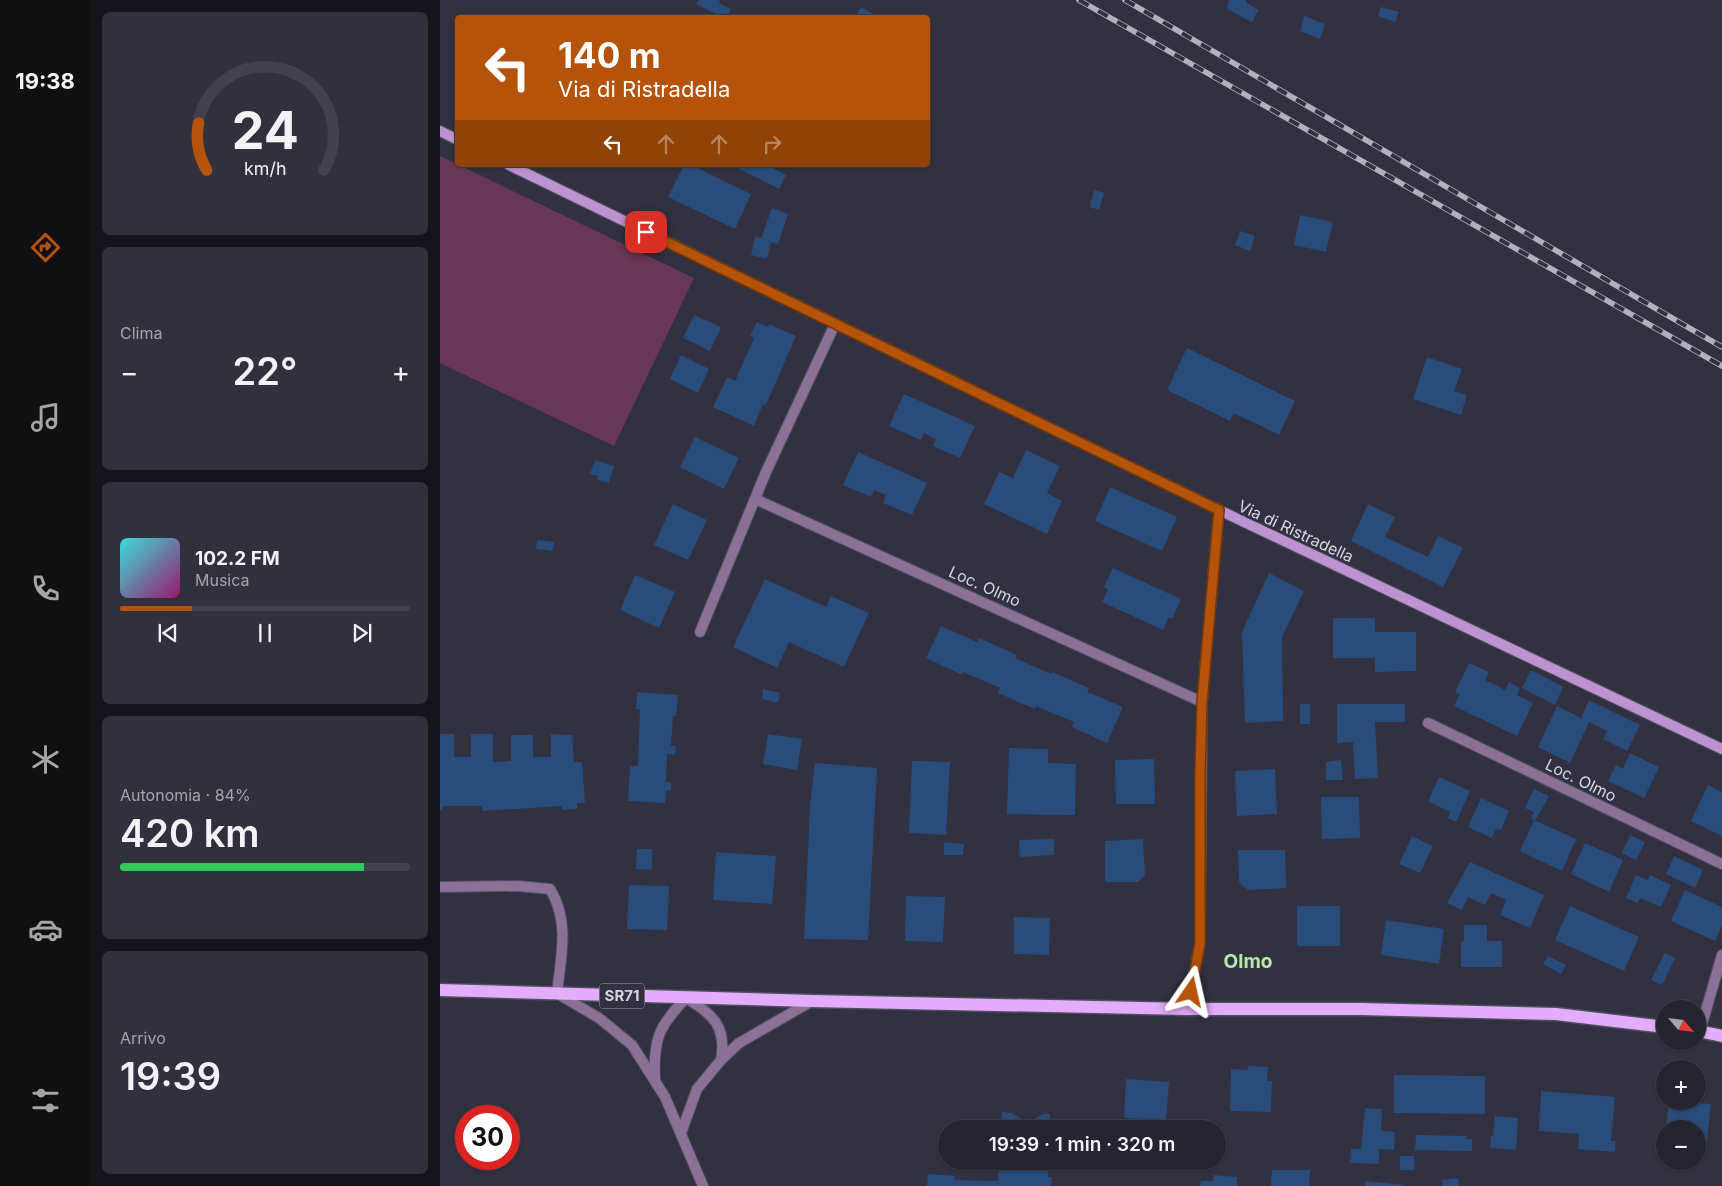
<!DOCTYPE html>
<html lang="it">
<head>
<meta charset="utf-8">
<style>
	body { margin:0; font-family:Inter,sans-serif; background:#31313d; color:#f1f3f6; height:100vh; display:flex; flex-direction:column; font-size:19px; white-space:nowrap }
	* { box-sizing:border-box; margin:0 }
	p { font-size:16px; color:#a3a5ab }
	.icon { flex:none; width:28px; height:28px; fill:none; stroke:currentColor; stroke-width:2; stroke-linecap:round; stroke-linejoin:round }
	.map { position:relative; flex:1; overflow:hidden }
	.panel { display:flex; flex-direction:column; gap:12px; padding:12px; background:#14141b; width:350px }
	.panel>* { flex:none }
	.hud { position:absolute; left:15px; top:15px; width:475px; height:152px; border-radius:5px; box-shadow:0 1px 4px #0004,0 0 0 1px #42424d; background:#b45309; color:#fff; overflow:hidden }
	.needle { width:32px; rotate:118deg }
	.fabs { position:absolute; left:1216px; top:1000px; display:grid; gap:10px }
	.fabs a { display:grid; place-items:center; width:50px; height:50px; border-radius:50%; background:#252531; box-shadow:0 1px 4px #0004,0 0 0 1px #42424d; font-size:25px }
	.speed { position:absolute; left:15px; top:1105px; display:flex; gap:10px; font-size:25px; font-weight:700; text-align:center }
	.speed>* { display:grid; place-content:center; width:65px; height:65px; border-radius:50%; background:#252531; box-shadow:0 1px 4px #0004,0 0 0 1px #42424d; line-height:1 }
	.speed .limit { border:8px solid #d22; background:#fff; color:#111 }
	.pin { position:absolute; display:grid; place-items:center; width:42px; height:42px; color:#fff; margin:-21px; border-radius:10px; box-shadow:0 2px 8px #0006 }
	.me { position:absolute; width:55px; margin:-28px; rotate:11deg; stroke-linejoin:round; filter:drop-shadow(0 0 4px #0008) }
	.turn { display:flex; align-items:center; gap:18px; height:105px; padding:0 20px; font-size:22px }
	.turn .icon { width:65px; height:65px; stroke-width:2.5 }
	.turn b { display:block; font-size:35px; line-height:42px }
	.lanes { display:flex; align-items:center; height:48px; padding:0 20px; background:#0003; justify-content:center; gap:25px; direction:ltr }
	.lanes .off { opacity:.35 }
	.big { font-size:38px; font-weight:600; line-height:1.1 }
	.panel .tile { flex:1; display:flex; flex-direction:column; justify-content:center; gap:8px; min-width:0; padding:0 18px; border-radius:8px; background:#31313d }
	.panel .dial { align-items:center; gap:0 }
	.dial svg { height:130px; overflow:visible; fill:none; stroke:#42424d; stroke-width:7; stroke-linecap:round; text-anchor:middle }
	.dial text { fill:#f1f3f6; stroke:none }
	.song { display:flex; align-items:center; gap:15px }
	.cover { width:60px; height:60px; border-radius:8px; background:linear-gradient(135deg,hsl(180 70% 55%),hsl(320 70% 35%)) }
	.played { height:5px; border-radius:2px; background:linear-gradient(90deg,#b45309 25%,#42424d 25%) }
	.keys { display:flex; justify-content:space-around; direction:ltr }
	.heat { display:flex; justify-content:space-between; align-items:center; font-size:28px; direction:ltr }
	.charge { height:8px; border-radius:4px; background:linear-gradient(90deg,#34c759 84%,#42424d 0) }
	.trip { position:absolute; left:498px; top:1120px; width:288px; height:50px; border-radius:25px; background:#252531; box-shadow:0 1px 4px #0004,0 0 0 1px #42424d; font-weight:600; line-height:50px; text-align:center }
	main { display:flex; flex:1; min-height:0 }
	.dock { display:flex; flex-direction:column; width:90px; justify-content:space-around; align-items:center; background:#0f0f14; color:#a3a5ab }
	.dock .icon { width:35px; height:35px }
	.dock .selected { color:#b45309 }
	.dock b { font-size:22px; color:#f1f3f6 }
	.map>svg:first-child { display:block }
	.green { fill:#683755 }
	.building { fill:#294c7a }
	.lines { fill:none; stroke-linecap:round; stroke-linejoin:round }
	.lane-casing { stroke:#4f4f5e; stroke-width:12 }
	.street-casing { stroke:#4f4f5e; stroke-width:12 }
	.secondary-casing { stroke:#4f4f5e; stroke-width:12 }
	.primary-casing { stroke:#4f4f5e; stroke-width:15 }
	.lane { stroke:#8b7098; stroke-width:10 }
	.street { stroke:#8b7098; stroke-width:10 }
	.secondary { stroke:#bd92d1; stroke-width:10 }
	.primary { stroke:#e4acfd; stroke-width:12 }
	.rail-casing { stroke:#b1b1bd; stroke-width:5.5 }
	.rail { stroke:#313141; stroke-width:4; stroke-dasharray:11; stroke-linecap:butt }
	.route-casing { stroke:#753606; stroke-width:12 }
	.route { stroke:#b45309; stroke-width:9 }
	.labels { text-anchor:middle; stroke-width:5; stroke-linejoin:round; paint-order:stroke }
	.shield { fill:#313141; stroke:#a4a4b1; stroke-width:1 }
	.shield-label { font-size:15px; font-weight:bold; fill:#d6d6e1 }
	.street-label { font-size:16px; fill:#d6d6e1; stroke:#313141 }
	.quarter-label { font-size:19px; font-weight:bold; fill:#b7e8a8; stroke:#313141 }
</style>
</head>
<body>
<main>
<nav class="dock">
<b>19:38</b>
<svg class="icon selected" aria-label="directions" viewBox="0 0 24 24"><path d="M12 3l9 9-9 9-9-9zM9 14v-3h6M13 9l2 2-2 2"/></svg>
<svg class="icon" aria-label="music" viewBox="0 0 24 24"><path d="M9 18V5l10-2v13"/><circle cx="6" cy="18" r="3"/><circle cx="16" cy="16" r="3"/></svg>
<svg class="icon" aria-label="phone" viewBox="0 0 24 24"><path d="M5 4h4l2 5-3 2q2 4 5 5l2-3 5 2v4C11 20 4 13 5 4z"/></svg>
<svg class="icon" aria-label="climate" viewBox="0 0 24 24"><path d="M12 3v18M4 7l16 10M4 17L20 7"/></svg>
<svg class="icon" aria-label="car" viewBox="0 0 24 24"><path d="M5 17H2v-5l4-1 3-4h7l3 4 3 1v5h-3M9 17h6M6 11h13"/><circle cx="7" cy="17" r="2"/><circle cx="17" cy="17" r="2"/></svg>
<svg class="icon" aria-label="filters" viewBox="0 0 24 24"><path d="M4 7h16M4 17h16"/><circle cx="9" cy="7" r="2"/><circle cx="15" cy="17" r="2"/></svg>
</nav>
<section class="panel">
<div class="tile dial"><svg viewBox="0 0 100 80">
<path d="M14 69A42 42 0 1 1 86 69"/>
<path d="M14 69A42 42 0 0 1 9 40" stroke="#b45309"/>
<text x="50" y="56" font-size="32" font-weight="700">24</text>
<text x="50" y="72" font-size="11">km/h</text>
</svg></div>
<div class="tile"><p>Clima</p>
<div class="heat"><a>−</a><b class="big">22°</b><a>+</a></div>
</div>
<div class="tile">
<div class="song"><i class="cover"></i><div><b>102.2 FM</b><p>Musica</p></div></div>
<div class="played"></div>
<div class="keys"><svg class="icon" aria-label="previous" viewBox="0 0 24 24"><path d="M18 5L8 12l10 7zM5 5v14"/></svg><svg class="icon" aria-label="pause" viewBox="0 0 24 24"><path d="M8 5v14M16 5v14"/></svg><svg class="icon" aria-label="next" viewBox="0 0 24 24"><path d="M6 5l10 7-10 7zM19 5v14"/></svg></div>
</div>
<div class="tile"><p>Autonomia · 84%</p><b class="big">420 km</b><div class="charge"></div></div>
<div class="tile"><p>Arrivo</p><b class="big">19:39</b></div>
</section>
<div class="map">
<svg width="1282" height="1186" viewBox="0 0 1282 1186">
	<rect width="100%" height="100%" fill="#313141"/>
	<path class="green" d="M0,156l254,122 -80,168 -174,-83z"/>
	<path class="building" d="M258,0h22l-1,3 12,6 -4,9h-3l-28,-14z
		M789,0h17v2l12,8 -6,12 -25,-13z
		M421,7l14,8v3h-16l-3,-2z
		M941,7l18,5 -4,10 -17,-6z
		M864,16l21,8 -5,15 -20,-8z
		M244,165h7l60,29 -16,35 -67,-32z
		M292,165h35l19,10 -7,14z
		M654,190l10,3 -5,17 -9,-3z
		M332,208l16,6 -10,30 -7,-2 -4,17 -16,-4 4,-19 6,2z
		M860,215l33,7 -7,30 -32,-7z
		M800,231l15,5 -5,15 -15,-6z
		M254,315l27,12 -11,24 -27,-13z
		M317,322l11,5 1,-3 27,12 -30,69 -3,-1 -9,22 -41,-19 14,-30 8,4 19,-43 -4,-2z
		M747,348l108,53 -16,34 -45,-22 -4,8 -63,-31z
		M241,355l28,14 -11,24 -28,-14z
		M987,357l35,12 -8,22 13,4 -6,20 -48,-16z
		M464,394l71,32 -15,32 -27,-12 3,-7 -12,-6 -3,7 -32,-14z
		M255,437l44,21 -15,31 -44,-22z
		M586,450l34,16 -13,27 15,8 -15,33 -63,-30 15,-32 14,6z
		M418,452l69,31 -15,32 -29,-12 3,-8 -12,-5 -3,7 -28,-12z
		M155,460l19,6 -5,17 -12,-3 1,-4 -8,-2z
		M670,487l67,30 -15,34 -67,-30z
		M233,504l34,16 -19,40 -34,-15z
		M928,504l27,13 -10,20 43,20 10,-21 25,12 -20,39 -92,-46z
		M97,540l17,2 -1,9 -17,-2z
		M673,568l68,31 -9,20 -3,-2 -6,13 -61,-28 6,-12 -4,-3z
		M829,573l35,18 -22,46 1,84 -38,2 -3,-91z
		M195,575l40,17 -16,36 -39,-18z
		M325,579l61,28 5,-11 38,17 -25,54 -55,-25 -12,26 -44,-21z
		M893,618h42v14h41v39l-41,1v-14h-42z
		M501,626l36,16 2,-4 38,17 -2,3 36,16 1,-2 37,16 -2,4 36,15 -16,36 -35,-16 2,-5 -38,-16 -1,3 -37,-16 2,-5 -37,-16 -1,3 -36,-17z
		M1029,663l20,9 -4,8 20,10 4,-8 11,6 -3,7 16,8 -16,33 -63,-30 6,-12 -5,-2z
		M1091,670l32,17 -8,18 -33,-17z
		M323,689l17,4 -2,10 -16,-4z
		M197,692l41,3 -2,21h-3l-2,30h5l-1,9 -8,-1 -1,28h5v8l-5,1 -1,12 -37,-2 2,-35h8l2,-57h-4z
		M1149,700l51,25 -13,26 -24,-12 4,-8 -18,-9 -19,41 -32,-16 19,-41 24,12z
		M860,704h10v20h-10z
		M897,704h68v18h-30l3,56 -23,1 -2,-37 -16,1z
		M0,734h14v23h17v-23h22v28l18,-1v-26h22v22h18v-23l21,1 2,27h8l3,41h-8v6l-15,1v-4l-80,5v-5h-39l-1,4h-2z
		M328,734l34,5 -5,31 -34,-6z
		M569,748l39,1v14l28,1 -1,51 -68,-1z
		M1190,753l29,14 -15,31 -36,-17 8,-16 7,4z
		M714,759l1,45h-39l-1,-44z
		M901,760l2,20h-17v-18z
		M472,761l38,1 -4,73 -37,-2z
		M375,763l62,5 -9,172 -64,-1 6,-133z
		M835,769l2,45 -40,2 -2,-45z
		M999,777l31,14 -14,31 -8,-4 2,-6 -22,-11z
		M1268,785l14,7v44l-31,-15z
		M1094,789l15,7 -14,25 -4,-3 3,-6 -9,-4z
		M881,797h38l1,41 -38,1z
		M1041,798l28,13 -8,19 -5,-1 -4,9 -24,-11z
		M1094,820l42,19 -14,32 -42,-20z
		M1190,835l15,7 -9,18 -14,-7z
		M972,836l21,10 -13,27 -21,-9z
		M614,839v16l-34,2 -1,-17z
		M703,839l2,36 -7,7h-33v-41z
		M504,842l20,2 -1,11h-19z
		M1145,843l38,17 -14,32 -38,-18z
		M197,849h15v21l-16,-1z
		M798,850h47l1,38 -38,2 -9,-8z
		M276,852l60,4 -4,48 -59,-4z
		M1234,856l29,14 -8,18 -29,-14z
		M1030,862l74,33 -14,33 -30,-13 6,-15 -15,-7 -6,12 -17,-8 -6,13 -15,-7z
		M1196,875l12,5 2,-5 21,10 -10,22 -21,-9 -2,5 -12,-5z
		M189,885l40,1 -2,44 -40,-1z
		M1245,890l37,17v19l-7,15 -44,-20z
		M466,896l39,1 -2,45 -38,-1z
		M857,906h43v40h-43z
		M1130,906l69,31 -15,34 -69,-31z
		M574,917l36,1 -1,37 -35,-1z
		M946,920l58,9 -5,35 -58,-9z
		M1024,925h23v16h15v26h-41v-26h3z
		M1225,953l10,5 -13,27 -11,-5z
		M1108,956l18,9 -5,9 -18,-10z
		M808,1066l20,1 -1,14h5l-1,31 -41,-1 1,-42 17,1z
		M954,1075l91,1v38l-91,-1z
		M686,1079l43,3 -3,38 -42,-2z
		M1101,1091l74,6 -4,44h5l-1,11 -37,-3 1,-15 -40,-3z
		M1229,1101l42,3 -5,44 -8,-1v-18h-32z
		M925,1108l17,1 -1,22 14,1 -1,18 -15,-1v15l-29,-1 1,-14h10z
		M562,1112l10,1 10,6h12l9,-5h7v15h-49z
		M1055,1116l23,2 -2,32 -26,-2 1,-12h2z
		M976,1135l51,1 -1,3h6v12l-57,-1z
		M960,1156h14l1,14h-15z
		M559,1161h49v16h4l-1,9h-124l1,-12 27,2 -1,4 44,1z
		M832,1170h38l-1,16h-38z
		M774,1175l23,2v9h-37l1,-5h12z
		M1018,1178l1,8h-16l-1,-6z
		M926,1181l38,4v1h-39z"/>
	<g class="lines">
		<defs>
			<path id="lane" d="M0,887l78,-1 32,3c20,32 11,68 7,104"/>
			<path id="street" d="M315,499l447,203
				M260,632l66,-160 69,-148
				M988,723l294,141
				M118,994l41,24 33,27 33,52 38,89
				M747,1009l13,-66 2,-241 17,-192
				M1260,1031l22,-76
				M215,1079c-2,-40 4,-53 31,-81 27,16 41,29 35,62
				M241,1133l16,-44 24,-29 18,-17 73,-42"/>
			<path id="secondary" d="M0,131l18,9
				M69,165l710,345 503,239"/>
			<path id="primary" d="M0,990l372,11 375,8h174l195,5 109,13
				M1258,1031l24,5"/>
		</defs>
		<use href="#lane" class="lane-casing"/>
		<use href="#street" class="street-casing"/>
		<use href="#secondary" class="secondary-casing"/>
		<use href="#primary" class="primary-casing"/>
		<use href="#lane" class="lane"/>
		<use href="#street" class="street"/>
		<use href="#secondary" class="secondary"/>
		<use href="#primary" class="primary"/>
		<defs>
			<path id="rail" d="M639,0l643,366
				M685,0l597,347"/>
		</defs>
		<use href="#rail" class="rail-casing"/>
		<use href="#rail" class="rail"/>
	</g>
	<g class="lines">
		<defs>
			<path id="route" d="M206,232l573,278 -17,192 -2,72v169l-9,49"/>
		</defs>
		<use href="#route" class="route-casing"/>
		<use href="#route" class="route"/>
	</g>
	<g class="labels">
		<rect class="shield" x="159.5" y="983.5" width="45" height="25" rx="4"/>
		<g class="shield-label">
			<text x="182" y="1001">SR71</text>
		</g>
		<g class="street-label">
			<text transform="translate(856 531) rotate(25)" y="6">Via di Ristradella</text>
			<text transform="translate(545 586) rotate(24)" y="6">Loc. Olmo</text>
			<text transform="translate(1141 780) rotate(26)" y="6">Loc. Olmo</text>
		</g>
		<g class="quarter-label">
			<text x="808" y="968">Olmo</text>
		</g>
	</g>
</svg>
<div class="fabs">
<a><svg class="needle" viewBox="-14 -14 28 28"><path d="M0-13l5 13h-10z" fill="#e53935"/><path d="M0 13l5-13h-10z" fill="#a3a5ab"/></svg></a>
<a>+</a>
<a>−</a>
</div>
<div class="speed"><div class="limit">30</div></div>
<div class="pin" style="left:206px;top:232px;background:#d93025"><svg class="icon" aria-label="arrive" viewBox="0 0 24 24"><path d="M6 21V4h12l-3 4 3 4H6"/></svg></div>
<svg class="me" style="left:751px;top:992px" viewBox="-20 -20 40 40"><path d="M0-17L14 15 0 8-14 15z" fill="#b45309" stroke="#fff" stroke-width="4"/></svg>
<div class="trip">19:39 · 1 min · 320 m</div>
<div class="hud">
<div class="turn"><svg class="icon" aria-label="left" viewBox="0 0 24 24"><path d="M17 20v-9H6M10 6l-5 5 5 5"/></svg><div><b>140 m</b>Via di Ristradella</div></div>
<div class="lanes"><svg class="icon" aria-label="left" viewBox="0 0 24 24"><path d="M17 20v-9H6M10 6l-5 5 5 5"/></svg><svg class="icon off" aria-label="ahead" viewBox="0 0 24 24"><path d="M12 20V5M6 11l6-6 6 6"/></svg><svg class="icon off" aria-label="ahead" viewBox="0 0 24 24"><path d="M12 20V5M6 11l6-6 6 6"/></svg><svg class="icon off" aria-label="right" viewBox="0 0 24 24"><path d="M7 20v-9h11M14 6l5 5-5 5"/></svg></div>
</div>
</div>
</main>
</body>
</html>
